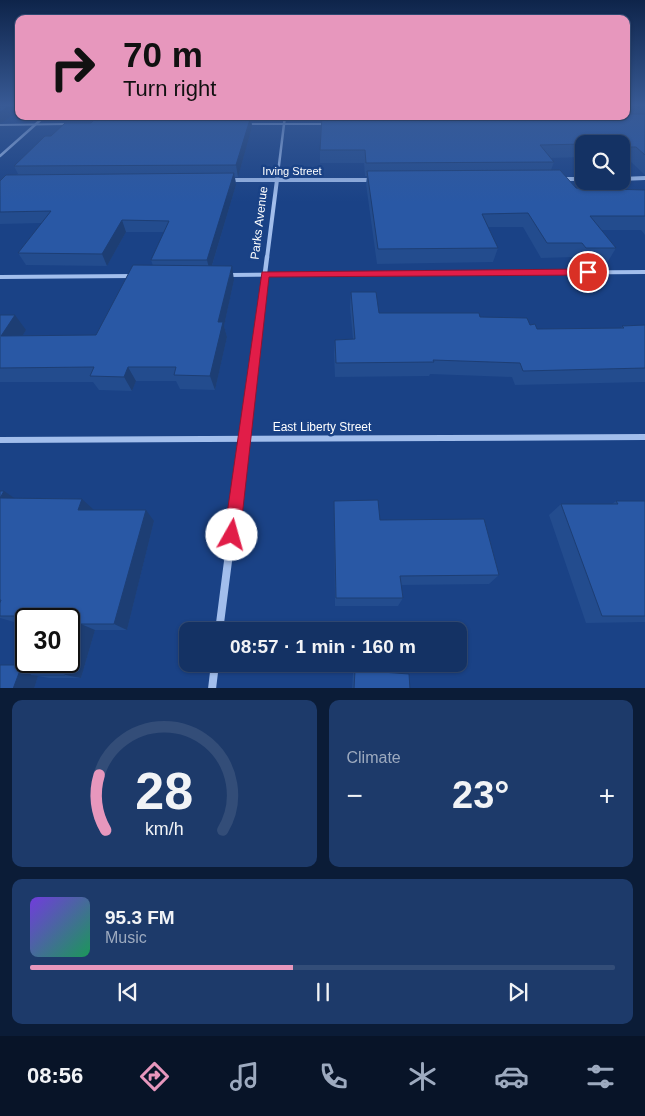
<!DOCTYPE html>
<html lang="en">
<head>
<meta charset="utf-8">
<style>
	body { margin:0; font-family:Helvetica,sans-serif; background:#1d3a6a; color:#f1f3f6; height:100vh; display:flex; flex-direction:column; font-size:19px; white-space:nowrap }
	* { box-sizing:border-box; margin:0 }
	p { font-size:16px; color:#9daabf }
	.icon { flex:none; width:28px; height:28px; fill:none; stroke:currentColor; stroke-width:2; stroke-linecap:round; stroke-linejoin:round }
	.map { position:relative; height:688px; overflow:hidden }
	.panel { display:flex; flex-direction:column; gap:12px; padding:12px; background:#0b1c37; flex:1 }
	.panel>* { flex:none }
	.banner { position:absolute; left:15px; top:15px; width:615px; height:105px; border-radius:10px; box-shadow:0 1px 4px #0004,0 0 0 1px #334d78; background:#e797bd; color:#111; overflow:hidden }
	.buttons { position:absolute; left:575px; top:135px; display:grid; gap:10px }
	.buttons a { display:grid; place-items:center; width:55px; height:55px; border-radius:10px; background:#143264; box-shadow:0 1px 4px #0004,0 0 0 1px #334d78; font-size:25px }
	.speed { position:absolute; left:15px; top:608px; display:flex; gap:10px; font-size:25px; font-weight:700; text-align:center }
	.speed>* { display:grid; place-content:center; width:65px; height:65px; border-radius:50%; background:#143264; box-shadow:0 1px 4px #0004,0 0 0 1px #334d78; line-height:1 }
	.speed .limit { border:2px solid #111; border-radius:8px; background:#fff; color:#111 }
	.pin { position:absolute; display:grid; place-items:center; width:42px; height:42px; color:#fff; margin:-21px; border:2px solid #fff; border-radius:50%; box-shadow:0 1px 5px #0007 }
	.me { position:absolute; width:55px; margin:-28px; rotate:7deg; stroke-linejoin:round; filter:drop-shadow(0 0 4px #0008) }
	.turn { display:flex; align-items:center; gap:18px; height:105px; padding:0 25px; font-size:22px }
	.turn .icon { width:65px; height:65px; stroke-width:2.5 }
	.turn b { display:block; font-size:35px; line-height:42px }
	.big { font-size:38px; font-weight:700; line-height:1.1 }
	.panel .card { flex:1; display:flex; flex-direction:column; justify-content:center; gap:8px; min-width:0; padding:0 18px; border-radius:10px; background:#1d3a6a }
	.panel .dial { align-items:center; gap:0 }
	.dial svg { height:130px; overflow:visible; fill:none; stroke:#334d78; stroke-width:7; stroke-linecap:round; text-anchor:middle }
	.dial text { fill:#f1f3f6; stroke:none }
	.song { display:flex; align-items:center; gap:15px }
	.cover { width:60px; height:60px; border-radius:8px; background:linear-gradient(135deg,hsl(260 70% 55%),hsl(150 70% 35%)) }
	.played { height:5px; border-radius:2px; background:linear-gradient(90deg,#e797bd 45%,#334d78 45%) }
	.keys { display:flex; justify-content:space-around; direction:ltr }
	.heat { display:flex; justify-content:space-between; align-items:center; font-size:28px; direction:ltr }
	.panel .tiles { flex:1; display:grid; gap:12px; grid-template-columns:1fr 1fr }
	.card:last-child { grid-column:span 2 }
	.trip { position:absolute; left:179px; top:622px; width:288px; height:50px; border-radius:10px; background:#143264; box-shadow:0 1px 4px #0004,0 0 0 1px #334d78; font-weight:700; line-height:50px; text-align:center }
	.dock { display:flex; height:80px; justify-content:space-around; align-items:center; background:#081428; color:#9daabf }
	.dock .icon { width:35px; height:35px }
	.dock .active { color:#e797bd }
	.dock b { font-size:22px; color:#f1f3f6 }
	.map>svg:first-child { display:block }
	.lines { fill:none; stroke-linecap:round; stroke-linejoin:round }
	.service-far1 { stroke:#a2beec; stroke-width:2 }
	.service { stroke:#a2beec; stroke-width:4 }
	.minor-far4 { stroke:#a2beec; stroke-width:2.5 }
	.minor-far3 { stroke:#a2beec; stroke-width:4 }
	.minor-far2 { stroke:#a2beec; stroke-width:4.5 }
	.minor-far1 { stroke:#a2beec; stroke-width:6 }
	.minor { stroke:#a2beec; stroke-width:8 }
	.wall { fill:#234c8e }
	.shaded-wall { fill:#1d3e74 }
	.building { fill:#2958a5; stroke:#1d3e74 }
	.route { fill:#e11d48; stroke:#92132f }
	.labels { text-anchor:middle; stroke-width:5; stroke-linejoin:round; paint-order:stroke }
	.far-street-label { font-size:11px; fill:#fff; stroke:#1a4286 }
	.street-label { font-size:12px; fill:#fff; stroke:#1a4286 }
</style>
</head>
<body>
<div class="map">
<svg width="645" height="689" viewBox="0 0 645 689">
	<rect width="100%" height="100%" fill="#1a4286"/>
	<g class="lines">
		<path class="service-far1" d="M247,124h78
			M0,125l68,-1"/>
		<path class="service" d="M230,275l415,-3
			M0,277l133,-1"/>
		<path class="minor-far4" d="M0,156l45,-40
			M278,173l7,-57"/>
		<path class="minor-far3" d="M562,179h22
			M621,179l24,-1
			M229,180h144
			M267,258l11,-86"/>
		<path class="minor-far2" d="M253,368l14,-111"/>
		<path class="minor-far1" d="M0,440l645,-3
			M235,509l18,-142"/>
		<path class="minor" d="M219,631l16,-124
			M212,689l3,-25"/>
	</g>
	<path class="wall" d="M626,106h19v69l-16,-15h-8v-16h-37v13l-34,1 4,4 -3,8 25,18 69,2v45l-4,-5h-40l15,18 -9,15h-29l-4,-6 -33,1 -18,-31h-35l10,21 -5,14 -116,2 -11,-80 1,-8h-2l-1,-13h-44v-13l306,-34z
		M144,116h108l-1,3 1,8 -14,50h-3l1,8 -24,81 22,14 -10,46 3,11 -12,53 -35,-1 -4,-8h-40l-4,10 -33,-1 -6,-8h-93v-67l26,15 -4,6 74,-1 57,-69 -2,-6 13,-28h-38l-19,34 -81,-1 -8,-12 24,-30 -42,1v-43l18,-7 -4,-8 37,-30 40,-13z
		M351,292l28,21 101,4 50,8 7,4 84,-1 1,-2 23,-1v57l-130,3 -3,-8 -82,-3 -1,2 -94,1 -1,-23 1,-14 18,-1 -3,-32z
		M0,491l14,7 80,12 60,11 -27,109h-32l-14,48h-32l-11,-2 -4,13h-34l33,-22 36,-48h-43v3h-12l-14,-4z
		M334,501l46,19 119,55 -10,9 -88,1 2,13 -5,8h-63l-1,-94z
		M616,501h29v121l-59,1 -37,-108 12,-11h51z
		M355,670l55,19h-58l1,-16z"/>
	<path class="shaded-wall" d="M9,106h10v4l-16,12 -3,1v-11z
		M250,116h2l-1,3 1,8 -14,50 -2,-12z
		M234,173l2,12 -26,87 -3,-12z
		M122,220l4,12 -19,34 -5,-12z
		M232,266l2,14 -10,46 3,11 -12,53 -5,-14 8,-54z
		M15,315l11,15 -13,21 -12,-15z
		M128,367l8,14 -4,10 -8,-14z
		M4,491l16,11 -20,-3z
		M82,499l12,11h-16z
		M146,510l8,11 -27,109 -13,-6z
		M81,624l14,6 -14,48 -16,-3z
		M22,665l19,4 -11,6 8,1 -4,13h-21z"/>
	<path class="building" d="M0,106h9l-9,6z
		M626,106h3l2,3h-5z
		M636,106h9v2h-6z
		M626,114h19v41l-9,-8h-15v-3h-37l-44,1 14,17 -188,1 -1,-13h-45l2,-34h304z
		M251,116l-15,49 -222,1 31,-30h6l14,-13h26l6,-6z
		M560,170l16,18 69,2v26h-55l26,32h-30l-4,-5h-35l-19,-30 -46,1 16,34 -120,1 -11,-78z
		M234,173l-27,87h-56l18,-39 -47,-1 -20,34 -84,-1 33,-42 -51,1v-31l6,-6z
		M133,265l99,1 -14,56h5l-13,54 -36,-1 2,-8h-48l-4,10 -34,-1 4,-9 -94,1v-53h15l-14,21 95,-1z
		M351,292h25l3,21h100l1,4 47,1 3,7 5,-1 2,5 87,-1 -2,-2 23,-1v43l-122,3 -3,-8 -87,-3 1,2 -98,1 -1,-23 20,-1z
		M0,491h4l-4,7z
		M0,498l82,1 -4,11h68l-32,114h-33l-16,51h-35l5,-14h34v-42h-19l2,-3h-52v-13l1,-3h-1z
		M378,500l2,20 104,-1 15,56 -99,1 3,22h-67l-2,-97z
		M616,501h29v115h-43l-41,-112h57z
		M0,665h22l-9,24h-13z
		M355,670l54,4 1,15h-56z"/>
	<linearGradient id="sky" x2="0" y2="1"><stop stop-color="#0e244a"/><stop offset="0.52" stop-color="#385a95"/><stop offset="1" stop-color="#385a95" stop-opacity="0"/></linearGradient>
	<rect width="645" height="202" fill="url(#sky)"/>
	<path class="route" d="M588,269l5,3 -2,3 -322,2 -29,258 -3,6 -5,2 -6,-2 -2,-6 38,-263z"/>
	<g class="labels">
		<g class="far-street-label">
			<text x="292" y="175">Irving Street</text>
		</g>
		<g class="street-label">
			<text transform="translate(259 223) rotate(-83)" y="4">Parks Avenue</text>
			<text x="322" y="431">East Liberty Street</text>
		</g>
	</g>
</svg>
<div class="buttons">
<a><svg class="icon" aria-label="search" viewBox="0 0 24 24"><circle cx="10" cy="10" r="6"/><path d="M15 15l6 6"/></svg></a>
</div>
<div class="speed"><div class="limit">30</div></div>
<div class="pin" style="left:588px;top:272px;background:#d93025"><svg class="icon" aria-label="arrive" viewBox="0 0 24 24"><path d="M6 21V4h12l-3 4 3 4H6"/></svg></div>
<svg class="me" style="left:232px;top:535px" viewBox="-20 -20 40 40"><circle r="19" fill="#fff"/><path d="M0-13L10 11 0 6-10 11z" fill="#e11d48"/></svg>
<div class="trip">08:57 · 1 min · 160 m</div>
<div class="banner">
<div class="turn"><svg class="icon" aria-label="right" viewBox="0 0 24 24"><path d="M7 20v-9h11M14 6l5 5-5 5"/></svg><div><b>70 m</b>Turn right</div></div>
</div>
</div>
<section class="panel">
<div class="tiles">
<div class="card dial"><svg viewBox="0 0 100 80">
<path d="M14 69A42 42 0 1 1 86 69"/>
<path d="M14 69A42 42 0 0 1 10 35" stroke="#e797bd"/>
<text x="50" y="56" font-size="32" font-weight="700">28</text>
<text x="50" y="72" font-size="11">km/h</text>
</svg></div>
<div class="card"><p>Climate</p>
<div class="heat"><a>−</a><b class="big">23°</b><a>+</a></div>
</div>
<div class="card">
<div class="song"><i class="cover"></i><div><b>95.3 FM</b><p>Music</p></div></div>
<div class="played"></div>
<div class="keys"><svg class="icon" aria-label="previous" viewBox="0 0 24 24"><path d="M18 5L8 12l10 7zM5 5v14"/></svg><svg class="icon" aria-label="pause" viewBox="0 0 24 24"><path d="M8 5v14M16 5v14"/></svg><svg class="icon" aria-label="next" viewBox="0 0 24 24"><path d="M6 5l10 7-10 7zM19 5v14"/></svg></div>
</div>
</div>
</section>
<nav class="dock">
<b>08:56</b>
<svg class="icon active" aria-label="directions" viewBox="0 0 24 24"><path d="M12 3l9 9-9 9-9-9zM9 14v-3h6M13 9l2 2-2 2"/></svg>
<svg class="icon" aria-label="music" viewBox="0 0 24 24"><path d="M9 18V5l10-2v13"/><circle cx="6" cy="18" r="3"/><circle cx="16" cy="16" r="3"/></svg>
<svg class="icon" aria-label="phone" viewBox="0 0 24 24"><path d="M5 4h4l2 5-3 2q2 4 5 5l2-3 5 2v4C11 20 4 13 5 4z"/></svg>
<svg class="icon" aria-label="climate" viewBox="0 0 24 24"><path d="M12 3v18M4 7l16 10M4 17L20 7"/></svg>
<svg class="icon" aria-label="car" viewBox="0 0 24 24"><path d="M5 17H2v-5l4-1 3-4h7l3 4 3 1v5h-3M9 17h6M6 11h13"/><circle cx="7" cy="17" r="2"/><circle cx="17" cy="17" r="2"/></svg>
<svg class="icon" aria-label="filters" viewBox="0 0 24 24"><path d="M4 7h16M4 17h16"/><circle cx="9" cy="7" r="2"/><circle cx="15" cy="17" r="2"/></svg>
</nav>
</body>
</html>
